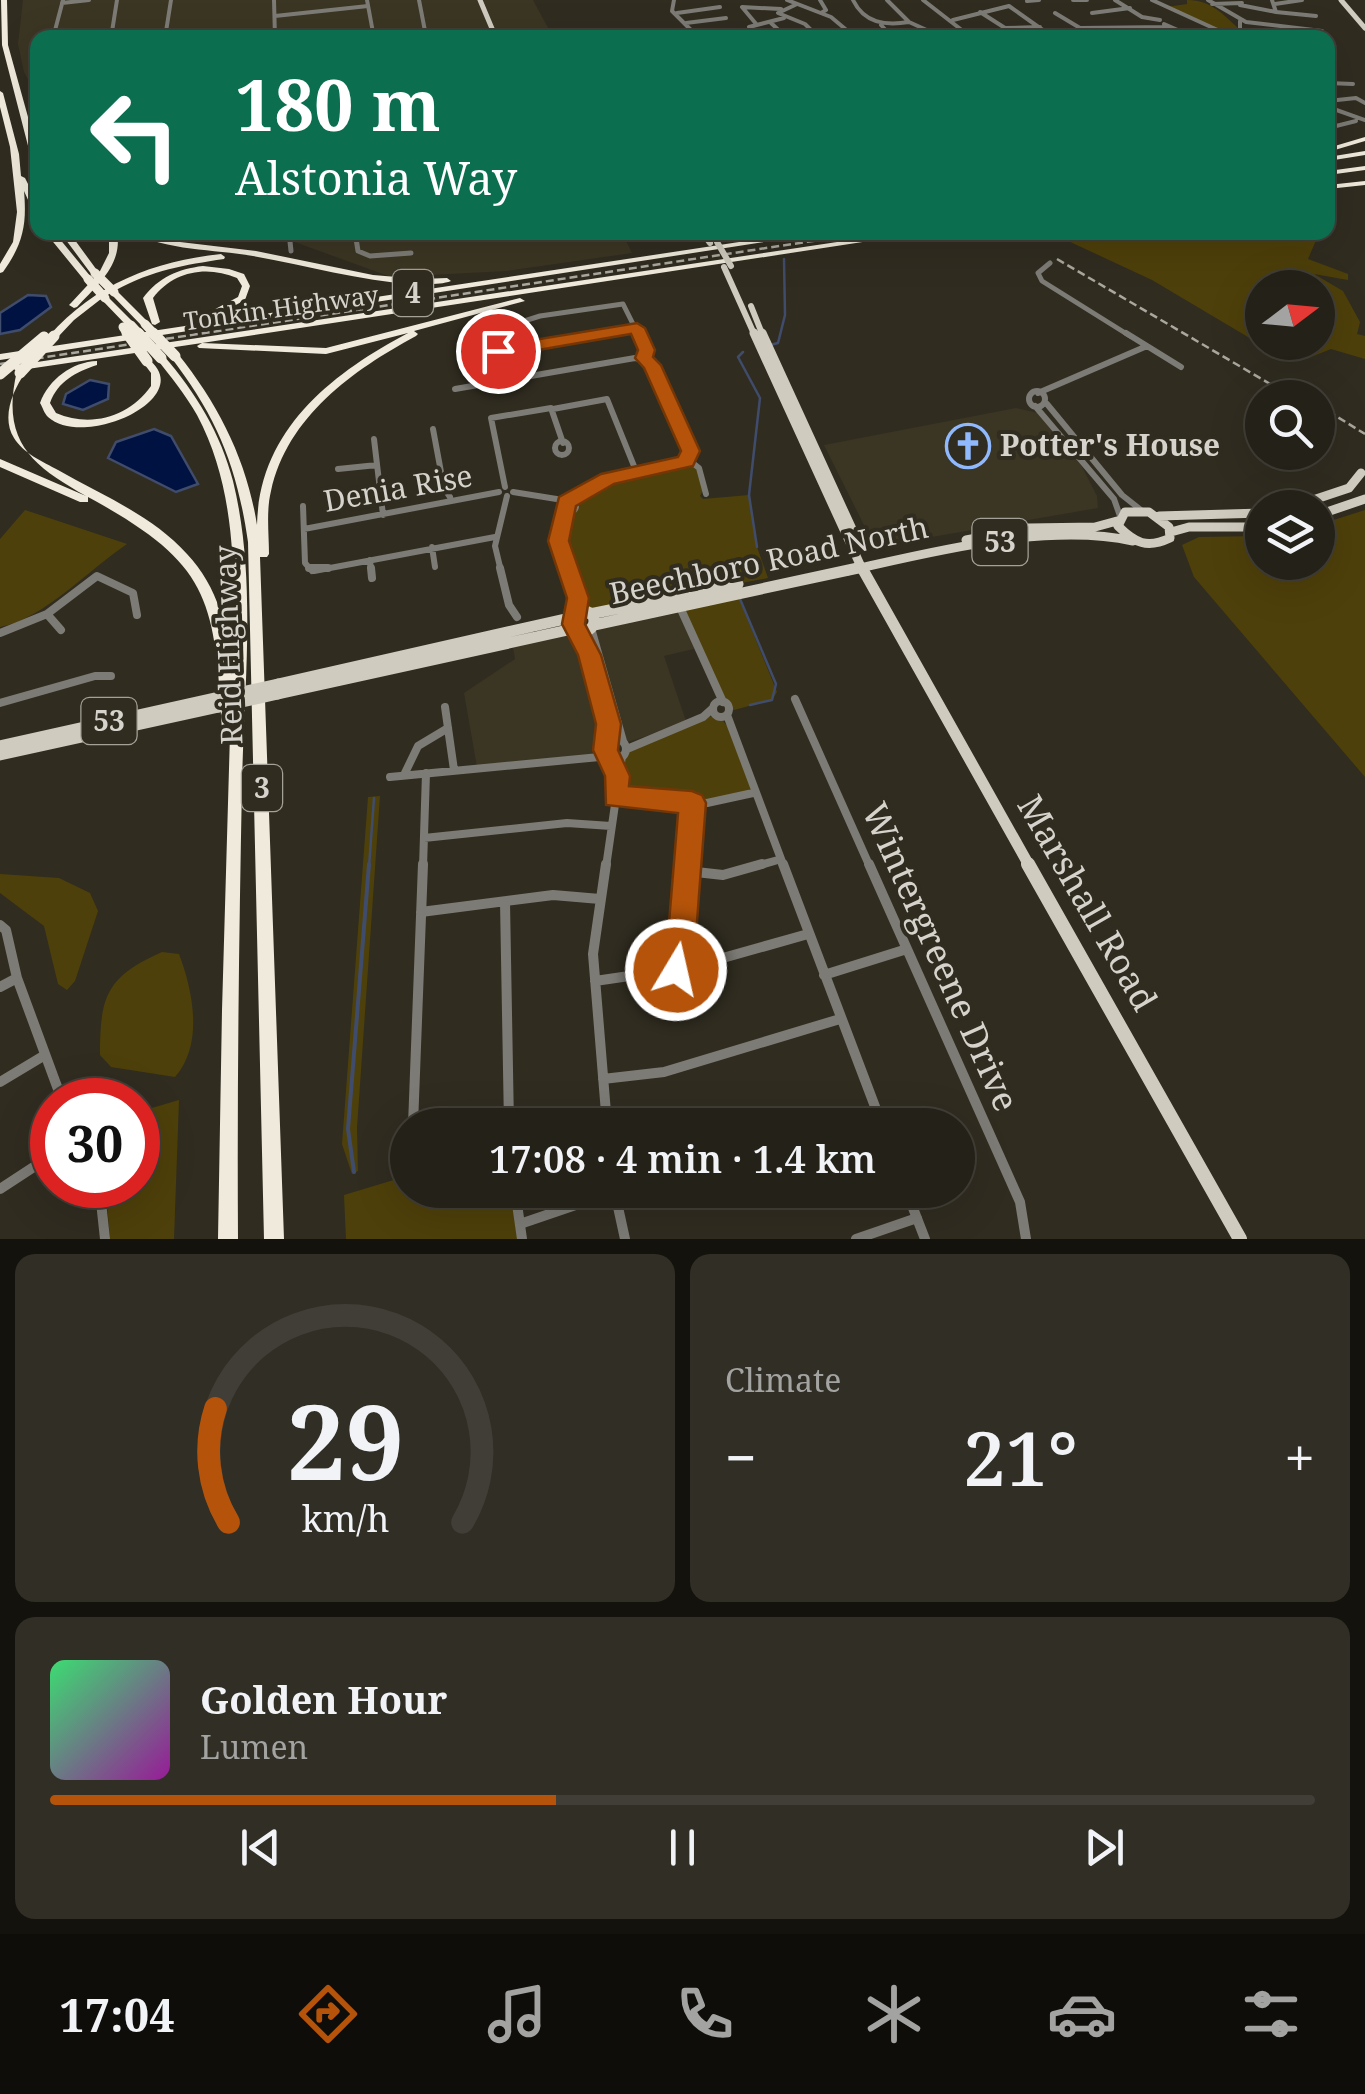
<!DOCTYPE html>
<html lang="en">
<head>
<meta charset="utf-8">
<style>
	body { margin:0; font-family:"Noto Serif",serif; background:#302e25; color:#f1f3f6; height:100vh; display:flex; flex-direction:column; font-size:38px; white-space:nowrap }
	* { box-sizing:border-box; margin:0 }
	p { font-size:32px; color:#a3a3a2 }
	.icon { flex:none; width:55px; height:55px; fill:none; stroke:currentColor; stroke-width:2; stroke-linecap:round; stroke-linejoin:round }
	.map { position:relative; height:1239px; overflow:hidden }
	.drawer { display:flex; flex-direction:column; gap:15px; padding:15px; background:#14120d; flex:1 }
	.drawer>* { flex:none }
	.hud { position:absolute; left:30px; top:30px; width:1305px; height:210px; border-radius:20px; box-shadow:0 10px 40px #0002,0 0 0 2px #413e37; background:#0b6e4f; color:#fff; overflow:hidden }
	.needle { width:65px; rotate:74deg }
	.tools { position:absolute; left:1245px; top:270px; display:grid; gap:20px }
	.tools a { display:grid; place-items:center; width:90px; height:90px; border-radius:50%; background:#242118; box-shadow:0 10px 40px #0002,0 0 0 2px #413e37; font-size:50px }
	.speed { position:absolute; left:30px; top:1078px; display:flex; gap:20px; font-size:50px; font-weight:700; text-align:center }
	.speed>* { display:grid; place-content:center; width:130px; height:130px; border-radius:50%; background:#242118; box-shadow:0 10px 40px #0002,0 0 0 2px #413e37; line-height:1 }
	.speed .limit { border:15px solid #d22; background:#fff; color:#111 }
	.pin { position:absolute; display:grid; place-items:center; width:85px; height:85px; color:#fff; margin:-42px; border:5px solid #fff; border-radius:50%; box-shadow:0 2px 10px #0007 }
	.me { position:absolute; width:110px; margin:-55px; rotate:9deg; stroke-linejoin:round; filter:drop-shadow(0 0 8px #0008) }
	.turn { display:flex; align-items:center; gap:35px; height:210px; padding:0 40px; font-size:45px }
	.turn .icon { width:130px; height:130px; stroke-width:2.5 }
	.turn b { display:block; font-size:70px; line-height:85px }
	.big { font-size:75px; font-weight:600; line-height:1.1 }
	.drawer .widget { flex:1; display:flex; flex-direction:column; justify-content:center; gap:15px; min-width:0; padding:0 35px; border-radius:20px; background:#302e25 }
	.drawer .dial { align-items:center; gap:0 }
	.dial svg { height:260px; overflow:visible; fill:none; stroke:#413e37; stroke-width:7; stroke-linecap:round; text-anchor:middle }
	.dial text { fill:#f1f3f6; stroke:none }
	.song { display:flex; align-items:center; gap:30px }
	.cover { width:120px; height:120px; border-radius:15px; background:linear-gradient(135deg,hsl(140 70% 55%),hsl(300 70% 35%)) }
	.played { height:10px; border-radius:5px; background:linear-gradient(90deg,#b45309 40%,#413e37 40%) }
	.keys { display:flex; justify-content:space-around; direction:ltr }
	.heat { display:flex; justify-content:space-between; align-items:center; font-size:55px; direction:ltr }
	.drawer .tiles { flex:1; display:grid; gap:15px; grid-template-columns:1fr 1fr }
	.widget:last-child { grid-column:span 2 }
	.trip { position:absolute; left:390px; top:1108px; width:585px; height:100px; border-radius:50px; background:#242118; box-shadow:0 10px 40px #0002,0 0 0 2px #413e37; font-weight:600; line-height:100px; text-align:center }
	.menu { display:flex; height:160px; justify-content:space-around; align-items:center; background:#0e0d0a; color:#a3a3a2 }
	.menu .icon { width:70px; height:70px }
	.menu .selected { color:#b45309 }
	.menu b { font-size:45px; color:#f1f3f6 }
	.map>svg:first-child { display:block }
	.built { fill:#3b3523 }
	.green { fill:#4e400a; fill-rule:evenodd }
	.water { fill:#001241; stroke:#404c6b; stroke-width:2.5 }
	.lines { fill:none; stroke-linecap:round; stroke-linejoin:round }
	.stream-far1 { stroke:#404c6b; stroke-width:2.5 }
	.stream { stroke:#404c6b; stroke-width:4 }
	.minor-far4 { stroke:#7d7b75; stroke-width:4 }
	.minor-far3 { stroke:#7d7b75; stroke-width:5 }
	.minor-far2 { stroke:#7d7b75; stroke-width:6 }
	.minor-far1 { stroke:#7d7b75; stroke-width:8 }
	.minor { stroke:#7d7b75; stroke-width:10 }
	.major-far4 { stroke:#cfcbbe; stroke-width:5 }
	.major-far3 { stroke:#cfcbbe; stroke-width:6 }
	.major-far2 { stroke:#cfcbbe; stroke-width:9 }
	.major-far1 { stroke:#cfcbbe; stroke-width:11 }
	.major { stroke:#cfcbbe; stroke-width:14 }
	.highway { fill:#efeadb; fill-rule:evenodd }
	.rail { stroke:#aaa79f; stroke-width:2.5; stroke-dasharray:8 4; stroke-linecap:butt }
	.major-bridge-far1 { stroke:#cfcbbe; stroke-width:6 }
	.major-bridge { stroke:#cfcbbe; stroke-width:11 }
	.highway-bridge-far1 { stroke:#efeadb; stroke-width:9 }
	.highway-bridge { stroke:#efeadb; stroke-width:11 }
	.route { fill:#b45309; stroke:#753606; stroke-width:2.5 }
	.labels { text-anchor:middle; stroke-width:8; stroke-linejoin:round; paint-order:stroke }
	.far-street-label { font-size:25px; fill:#d5d3cc; stroke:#302c20 }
	.shield { fill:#302c20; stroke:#a4a198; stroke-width:2.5 }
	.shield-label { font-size:28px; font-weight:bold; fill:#d5d3cc }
	.poi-label { font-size:30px; font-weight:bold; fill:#d5d3cc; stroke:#302c20; text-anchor:start }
	.street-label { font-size:30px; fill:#d5d3cc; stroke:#302c20 }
	.near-street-label { font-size:35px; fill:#d5d3cc; stroke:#302c20 }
</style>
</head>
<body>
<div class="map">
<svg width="1365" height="1239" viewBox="0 0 1365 1239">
	<rect width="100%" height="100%" fill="#302c20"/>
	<path class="built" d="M23,0h510l20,37 -515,1 -1,58 -13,-24 -6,-28z
		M236,233h386l10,20 -125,18 -116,6 -99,-36z
		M1016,408l22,5 42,50 17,33 1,12 -223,39 -51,-102z
		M679,604l19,44 -34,8 23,68 -63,19 -30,-118z
		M577,628l13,27 20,86 -20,15 -113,11 -13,-74 51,-34 -3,-18z"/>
	<path class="green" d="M1187,0c30,0 42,23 62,37h-12l-71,-30 21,-3z
		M1051,233h258l8,5 -9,21 40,15v6l-34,-6 29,17 17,31 -3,12 8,2v23l-34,-10 -25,10 -26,-3 -128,-76zM1262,288h56v54h-56z
		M689,460l8,5 9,19 -6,12 3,3 46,-4 8,52 11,31 -181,34 -27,-62 3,-29c10,-9 14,-22 25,-30 25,-20 70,-23 101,-31z
		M25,510l102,34c-39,26 -83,75 -127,83v-88z
		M1365,510v267l-171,-200 -12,-32 17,-8 63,-1v26h56v-37z
		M736,591l41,101 -5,8 -42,11 -51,-107z
		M719,716l10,12 24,65 -46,10 -91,-6 11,-48 76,-32z
		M380,796l-23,332 1,43 -6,3 -10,-30 26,-347z
		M0,874l59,4 31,15 8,18 -23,70 -8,9 -9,-6 -14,-58 -44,-33z
		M162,952l17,2c14,37 25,90 -4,123l-64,-10 -11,-12c0,-59 6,-78 62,-103z
		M179,1100l-5,139h-64l-3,-35 -7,-19h38v-73z
		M407,1176l1,14h107l7,49h-176l-2,-44z"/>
	<path class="water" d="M28,295l18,1 5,11 -31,23 -20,4v-21z
		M90,380l19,4 -1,15 -25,11 -20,-6 3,-10z
		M154,429l17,7 27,48 -22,8 -68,-34 8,-16z"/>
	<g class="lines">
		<path class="stream-far1" d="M770,345l8,-2 7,-28 -1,-56
			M743,352l-5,5 22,41 -11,97 8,52
			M740,599l36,85 -4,16 -22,5
			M369,867l5,-69"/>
		<path class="stream" d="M354,1172l-6,-43 21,-265"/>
		<path class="minor-far4" d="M274,0l1,38
			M367,0l7,38
			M674,0l-2,11 21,21 36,-2
			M787,0l44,17 25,21
			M820,0l6,10 -5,3
			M853,0c11,23 32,26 56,22
			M887,0l22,22 22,10 -1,6
			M923,0l49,38
			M1073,0h14
			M1115,0l27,17 18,3
			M1152,0l83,38
			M1208,0l38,22 76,9
			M1027,1l12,-1
			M62,3l27,-3
			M1212,4l30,-1
			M1275,4l27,-4
			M795,5l-17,8 27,11 14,14
			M1240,5l36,7 -4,-12
			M980,12l25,16 35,-1
			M1276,12l40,4
			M677,13l43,-6
			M1055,13l25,15 87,-1
			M1092,13l38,-5
			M275,16l93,-10
			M953,20l56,-14 45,32
			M1240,21v9l29,8
			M686,23l40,-5
			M771,23l16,15
			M1164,24l32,14
			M757,25l-15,-18 39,2
			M881,25l12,13
			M374,36l51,-5 -6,-31
			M53,38l10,-38
			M111,38l6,-38
			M165,38l6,-38
			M756,38l-7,-11 35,-9
			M904,38h11
			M1328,83l25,1
			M1328,101l28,-3 9,5
			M1328,107l37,13
			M1328,128l28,-7"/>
		<path class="minor-far3" d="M289,232l2,19
			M355,232l3,19 12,5 41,-3
			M1050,263l-12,10 4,8 88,55
			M512,324l5,12
			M477,336l63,-20 83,-12 16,32
			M591,336l46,-8"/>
		<path class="minor-far2" d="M516,333l5,14
			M638,333l8,17 -2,9
			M1126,333l55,34
			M473,355l133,-22
			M480,385l-8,-48 13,-4
			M455,389l180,-31 16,5 40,94 -8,6 -68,13 -44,25
			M1029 399a8 8 0 1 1 16 0a8 8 0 1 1-16 0Z
			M1038,393l109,-47
			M1047,404l75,91 19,15
			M1035,406l79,93 6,17
			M553,409l54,-10 29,72
			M433,429l11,59 6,9
			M374,439l9,76
			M555 448a7 7 0 1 1 14 0a7 7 0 1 1-14 0Z
			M689,460l10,8 7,26
			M338,469l39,-4
			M505,487l-14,-69 60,-10 12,35
			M513,492l56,9
			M564 506a6 6 0 1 1 12 0a6 6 0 1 1-12 0Z
			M303,506l2,57 7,8
			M564,509l-4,41 9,21
			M304,529l195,-37
			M432,547l3,20
			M370,560l1,11
			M314,571l181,-34
			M501,571l-6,-25 12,-50"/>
		<path class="minor-far1" d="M309,568h19
			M371,568l1,10
			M500,568l9,37 8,12
			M568,568l19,44
			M679,605l44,97
			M47,614l14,16
			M591,628l32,113
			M579,629l11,26 20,86
			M0,633l47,-19 50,-38 36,17 4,22
			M795,699l75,168
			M713 709a8 8 0 1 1 16 0a8 8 0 1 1-16 0Z
			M0,703l95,-27h16
			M445,707l9,63
			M727,715l57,152
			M606 749a10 10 0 1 1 20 0a10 10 0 1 1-20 0Z
			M627,749l76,-32 10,-9
			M404,775l14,-29 30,-18
			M390,777l220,-21
			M616,797l91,6 46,-10
			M424,838l143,-15 44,3
			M423,867l3,-94
			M606,867l16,-111
			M687,867l5,-64
			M753,867l25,-7"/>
		<path class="minor" d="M606,864l-13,90 14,171
			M687,864l-5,71 9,32
			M783,864l99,261
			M869,864l151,338 6,37
			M687,871l36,4 39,-11
			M505,902l4,223
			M421,912l132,-17 47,4
			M0,925l6,5 11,48 45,122
			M824,975l83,-26
			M595,981l96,-14 117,-33
			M0,987l17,-9
			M603,1079l61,-7 176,-53
			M0,1082l45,-27
			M413,1125l10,-261
			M837,1125l40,-13
			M93,1185l8,17 4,37
			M0,1189l52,-34
			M515,1190l7,49
			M906,1190l19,49
			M618,1207l7,32
			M618,1207l9,-8 1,-9
			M520,1224l85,-29
			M856,1239l61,-21"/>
		<path class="major-far4" d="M480,0l16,38
			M1341,0l24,28"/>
		<path class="major-far3" d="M702,232l8,11
			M724,267l31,69
			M751,306l12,30"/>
		<path class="major-far2" d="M754,333l109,238
			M762,333l95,207
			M1289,508l60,-20 12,-15
			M1125,512h24l20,15 1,11c-23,11 -35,5 -52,-12z
			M1318,515l47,-16
			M1159,516l103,-3
			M1171,532l18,-5h73
			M966,540l63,-12 66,-1 22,-6
			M847,571c85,-19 200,-49 286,-30"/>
		<path class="major-far1" d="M862,568l168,299
			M574 621a10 10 0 1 1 20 0a10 10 0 1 1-20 0Z
			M590,614l148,-30
			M594,625l264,-57
			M278,684l296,-67
			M278,694l299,-66
			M0,746l219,-49
			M0,755l219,-48"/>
		<path class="major" d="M1028,864l212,375"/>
		<path class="highway" d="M1,0h6l1,45 30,108v18l-4,-2 -32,-124z
			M0,91l3,2 16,61 2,22 4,2 13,26v11l-4,-2 -10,-22c3,34 -1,53 -21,81l-3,1v-9l13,-22 4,-30 -7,-65 -10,-40z
			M1365,137v4l-37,11v-4z
			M1365,151v4l-37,6v-4z
			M1365,166v4l-37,5v-4z
			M1365,181v4l-37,4v-4z
			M45,232h9l37,45v4h-6z
			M60,232h9l30,41 10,-20v-21h8c6,33 -20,53 -40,75l-3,1 -5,-3 2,-2 26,-28h-5z
			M131,232h13l36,10 76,9 117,24 48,4 26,-1 4,3c-10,4 -25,3 -37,3 -55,-3 -108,-19 -161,-28 -40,-7 -85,-5 -122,-24z
			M805,232h24l-829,128v-6z
			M904,232h24l-726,111 124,5 194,-50 5,3 -111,30 4,3 -2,2c-63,34 -129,81 -145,155 -5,20 -2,43 -2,63l-2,3h-7l24,682h-20l-16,-697c-11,-76 -31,-125 -78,-186l2,-2h6c41,51 69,107 79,171 2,-95 74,-151 151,-192l-82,21 -127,-6 -2,-2 5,-3 -181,27 4,3c-12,17 -24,45 -11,65 9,15 29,24 44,32 44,25 95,46 129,84 31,33 42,76 45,121 3,-86 7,-182 -35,-260 -12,-21 -26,-38 -41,-57l2,-2h6c32,37 57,78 69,125 24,98 11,203 9,303 -3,151 -5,303 -4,455h-20l4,-229 8,-276 -6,-1 -2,-4c-7,-132 -13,-166 -134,-232v5h-8l-80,-35v-8l86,37c-53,-30 -86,-54 -69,-125l-5,-3 5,-3z
			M221,254l4,3 -1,2c-40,6 -71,11 -108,31l32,32v4h-6l-32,-33 -3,3 27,27v4h-6l-27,-28 -27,21 -17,18 -3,1 -5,-3c46,-52 105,-75 172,-82z
			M203,266l26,3 15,5 6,12 -5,14 -37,20h-6v-4l36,-19 4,-11 -5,-8c-30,-13 -64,-7 -84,20l7,24 -5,3 -3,-1 -9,-26c16,-21 35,-29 60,-32z
			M147,358c53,39 -62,92 -99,59 -4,-4 -5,-9 -8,-14 9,-24 32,-41 57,-42v4c-21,7 -39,16 -47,38l6,10c35,15 73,4 95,-27v-13l-9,-12z"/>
		<path class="rail" d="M1057,259l237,139
			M0,364l872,-132
			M1318,405l47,29"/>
		<path class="major-bridge-far1" d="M717,242l14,24"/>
		<path class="major-bridge" d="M219,697l59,-13
			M219,707l59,-13"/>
		<path class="highway-bridge-far1" d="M95,273l19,19
			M88,279l17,19
			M145,324l11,12
			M131,325l10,11
			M123,327l6,9"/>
		<path class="highway-bridge" d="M127,333l20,28
			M138,333l23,25
			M153,333l22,23
			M20,373l34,-37
			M0,374l44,-37"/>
	</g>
	<path class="route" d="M637,323l8,5 10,22 -2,7 8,8 39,86 -7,15 -79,18 -38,22 -7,35 20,57 -4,26 16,31 20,69 -3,26 12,26 -1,10 63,5 10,4 4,8 -10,132 10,31 -4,11 -26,7 -10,-4 -4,-10 4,-11 8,-3 -6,-21 10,-122 -72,-8 -1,-29 -12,-26 3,-26 -18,-69 -16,-31 5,-26 -19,-57 11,-44 42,-23 77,-17 3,-6 -37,-83 -9,-10 3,-8 -7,-16 -133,23 -9,-6 9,-5z"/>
	<defs>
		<symbol id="church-ring" viewBox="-11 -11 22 22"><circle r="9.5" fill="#302c20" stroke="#8fb8fd" stroke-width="1.5"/><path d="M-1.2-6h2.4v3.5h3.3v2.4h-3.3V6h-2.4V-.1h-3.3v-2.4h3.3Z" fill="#8fb8fd"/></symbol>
	</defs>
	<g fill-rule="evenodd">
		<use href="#church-ring" x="943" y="421" width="50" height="50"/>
	</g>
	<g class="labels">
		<g class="far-street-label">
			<text transform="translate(281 308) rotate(-8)" y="9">Tonkin Highway</text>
		</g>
		<g class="shield">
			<rect x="393" y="270" width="40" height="46" rx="8"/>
			<rect x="972.5" y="519" width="55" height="46" rx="8"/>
			<rect x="81.5" y="698" width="55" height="46" rx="8"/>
			<rect x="242" y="765" width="40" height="46" rx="8"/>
		</g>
		<g class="shield-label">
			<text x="413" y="303">4</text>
			<text x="1000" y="552">53</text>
			<text x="109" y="731">53</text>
			<text x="262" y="798">3</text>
		</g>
		<g class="poi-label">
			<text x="1000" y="456">Potter's House</text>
		</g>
		<g class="street-label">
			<text transform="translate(398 489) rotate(-10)" y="10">Denia Rise</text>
			<text transform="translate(769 561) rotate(-12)" y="10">Beechboro Road North</text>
			<text transform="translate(229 645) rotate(-92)" y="10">Reid Highway</text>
		</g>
		<g class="near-street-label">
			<text transform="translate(1087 903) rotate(60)" y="12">Marshall Road</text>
			<text transform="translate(940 957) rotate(66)" y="12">Wintergreene Drive</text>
		</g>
	</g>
</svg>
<div class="tools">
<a><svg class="needle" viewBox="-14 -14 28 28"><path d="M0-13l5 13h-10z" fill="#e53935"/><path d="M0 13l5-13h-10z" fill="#a3a3a2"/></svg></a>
<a><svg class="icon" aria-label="search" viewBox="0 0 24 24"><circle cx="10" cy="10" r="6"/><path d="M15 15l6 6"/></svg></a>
<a><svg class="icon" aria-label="layers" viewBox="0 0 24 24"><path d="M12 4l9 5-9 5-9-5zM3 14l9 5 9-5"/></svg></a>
</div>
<div class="speed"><div class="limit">30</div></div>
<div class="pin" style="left:498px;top:351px;background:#d93025"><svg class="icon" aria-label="arrive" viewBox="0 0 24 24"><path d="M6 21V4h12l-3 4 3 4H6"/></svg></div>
<svg class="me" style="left:676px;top:970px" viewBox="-20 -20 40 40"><circle r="17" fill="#b45309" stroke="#fff" stroke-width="3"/><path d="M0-11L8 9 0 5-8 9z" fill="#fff"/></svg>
<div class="trip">17:08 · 4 min · 1.4 km</div>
<div class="hud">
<div class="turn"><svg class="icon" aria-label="left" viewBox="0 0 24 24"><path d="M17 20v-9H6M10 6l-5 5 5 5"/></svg><div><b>180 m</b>Alstonia Way</div></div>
</div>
</div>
<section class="drawer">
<div class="tiles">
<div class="widget dial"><svg viewBox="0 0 100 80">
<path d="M14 69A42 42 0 1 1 86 69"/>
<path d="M14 69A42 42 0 0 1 10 34" stroke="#b45309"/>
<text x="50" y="56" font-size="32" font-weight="700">29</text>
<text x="50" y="72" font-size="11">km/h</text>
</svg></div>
<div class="widget"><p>Climate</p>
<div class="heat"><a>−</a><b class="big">21°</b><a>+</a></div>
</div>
<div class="widget">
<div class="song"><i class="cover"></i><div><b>Golden Hour</b><p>Lumen</p></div></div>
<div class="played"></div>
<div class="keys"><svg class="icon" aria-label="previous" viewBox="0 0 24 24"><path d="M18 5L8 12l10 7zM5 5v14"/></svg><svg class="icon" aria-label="pause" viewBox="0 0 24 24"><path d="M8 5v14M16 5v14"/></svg><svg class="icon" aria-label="next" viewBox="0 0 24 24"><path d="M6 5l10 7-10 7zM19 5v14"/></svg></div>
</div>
</div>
</section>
<nav class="menu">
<b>17:04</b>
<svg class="icon selected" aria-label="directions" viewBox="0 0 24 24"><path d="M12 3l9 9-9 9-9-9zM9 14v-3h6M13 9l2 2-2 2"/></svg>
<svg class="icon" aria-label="music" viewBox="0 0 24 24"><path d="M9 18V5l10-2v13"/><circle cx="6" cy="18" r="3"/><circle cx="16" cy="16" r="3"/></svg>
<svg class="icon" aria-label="phone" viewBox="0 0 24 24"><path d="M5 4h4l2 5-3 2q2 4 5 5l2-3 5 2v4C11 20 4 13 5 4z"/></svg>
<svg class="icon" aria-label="climate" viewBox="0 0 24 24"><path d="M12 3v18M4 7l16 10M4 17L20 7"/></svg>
<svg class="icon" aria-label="car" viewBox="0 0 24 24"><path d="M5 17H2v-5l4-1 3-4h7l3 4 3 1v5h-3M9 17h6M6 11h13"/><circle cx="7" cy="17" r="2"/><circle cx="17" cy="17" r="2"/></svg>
<svg class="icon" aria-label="filters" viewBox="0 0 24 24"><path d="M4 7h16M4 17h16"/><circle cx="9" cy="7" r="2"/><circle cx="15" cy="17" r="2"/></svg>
</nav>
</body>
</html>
